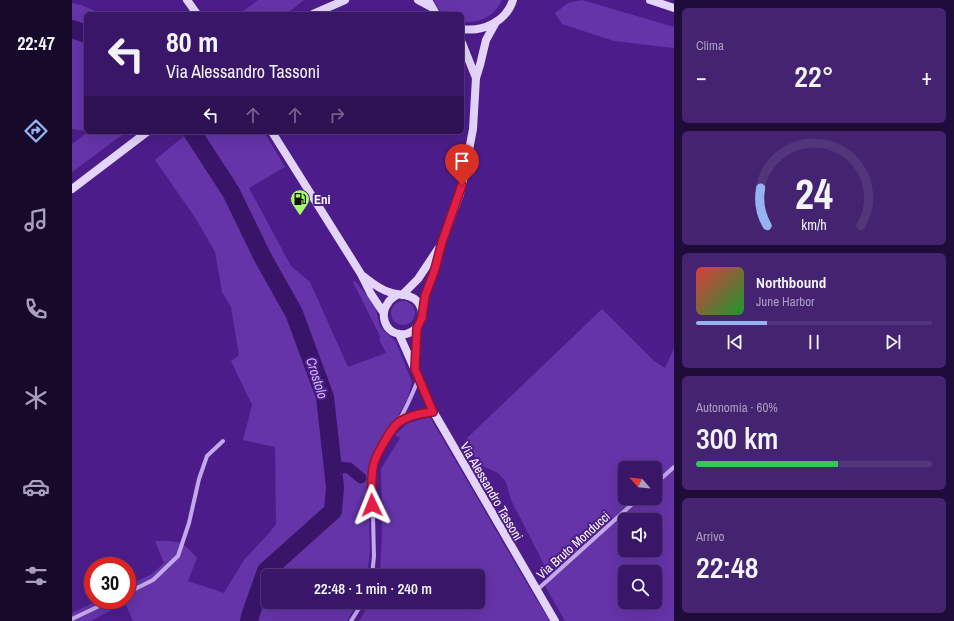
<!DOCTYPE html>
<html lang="it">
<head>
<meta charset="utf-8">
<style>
	body { margin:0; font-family:"Archivo Narrow",sans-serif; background:#442371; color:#f1f3f6; height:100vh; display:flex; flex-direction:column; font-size:15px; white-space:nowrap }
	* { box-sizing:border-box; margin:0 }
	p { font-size:13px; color:#ab9fc0 }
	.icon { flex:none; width:22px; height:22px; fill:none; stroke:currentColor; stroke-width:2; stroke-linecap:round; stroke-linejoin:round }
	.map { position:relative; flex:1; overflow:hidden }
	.details { display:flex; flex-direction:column; gap:8px; padding:8px; background:#1f0c39; width:280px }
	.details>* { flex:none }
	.guide { position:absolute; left:12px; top:12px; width:380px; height:122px; border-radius:6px; box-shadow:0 4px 16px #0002,0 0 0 1px #53357c; background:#391668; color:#f1f3f6; overflow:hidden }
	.needle { width:26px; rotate:297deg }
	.fabs { position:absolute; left:546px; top:461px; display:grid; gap:8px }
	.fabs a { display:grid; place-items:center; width:44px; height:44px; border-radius:6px; background:#391668; box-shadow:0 4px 16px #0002,0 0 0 1px #53357c; font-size:20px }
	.speed { position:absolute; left:12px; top:557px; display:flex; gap:8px; font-size:20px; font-weight:700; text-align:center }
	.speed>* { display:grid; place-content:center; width:52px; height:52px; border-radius:50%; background:#391668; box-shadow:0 4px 16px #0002,0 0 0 1px #53357c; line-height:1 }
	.speed .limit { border:6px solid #d22; background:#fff; color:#111 }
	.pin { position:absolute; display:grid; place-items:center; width:34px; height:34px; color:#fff; margin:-41px -17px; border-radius:50% 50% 50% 0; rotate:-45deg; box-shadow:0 0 4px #0007 }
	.pin .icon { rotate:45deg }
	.me { position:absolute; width:44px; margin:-22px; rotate:358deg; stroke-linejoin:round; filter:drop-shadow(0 0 3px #0008) }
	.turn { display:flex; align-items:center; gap:14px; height:84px; padding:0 16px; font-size:18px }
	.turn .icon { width:52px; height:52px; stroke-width:2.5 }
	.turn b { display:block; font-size:28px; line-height:34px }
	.lanes { display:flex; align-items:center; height:38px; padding:0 16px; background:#0003; justify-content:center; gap:20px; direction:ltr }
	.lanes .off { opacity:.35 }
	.big { font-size:30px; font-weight:600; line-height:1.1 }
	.details .tile { flex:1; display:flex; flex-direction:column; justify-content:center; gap:6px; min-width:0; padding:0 14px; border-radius:6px; background:#442371 }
	.details .dial { align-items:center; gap:0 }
	.dial svg { height:104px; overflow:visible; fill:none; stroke:#53357c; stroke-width:7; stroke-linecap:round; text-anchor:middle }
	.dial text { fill:#f1f3f6; stroke:none }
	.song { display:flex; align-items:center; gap:12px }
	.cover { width:48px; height:48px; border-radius:6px; background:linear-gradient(135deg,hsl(0 70% 55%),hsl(130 70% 35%)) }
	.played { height:4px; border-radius:2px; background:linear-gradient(90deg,#95b2f1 30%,#53357c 30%) }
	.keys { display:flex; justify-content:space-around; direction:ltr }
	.heat { display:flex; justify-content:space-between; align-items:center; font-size:22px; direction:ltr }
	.charge { height:6px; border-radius:3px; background:linear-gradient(90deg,#34c759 60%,#53357c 0) }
	.trip { position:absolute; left:189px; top:569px; width:224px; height:40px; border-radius:6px; background:#391668; box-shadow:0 4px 16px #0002,0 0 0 1px #53357c; font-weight:600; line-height:40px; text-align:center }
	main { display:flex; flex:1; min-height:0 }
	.tabs { display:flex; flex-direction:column; width:72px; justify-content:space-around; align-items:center; background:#17092a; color:#ab9fc0 }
	.tabs .icon { width:28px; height:28px }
	.tabs .current { color:#95b2f1 }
	.tabs b { font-size:18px; color:#f1f3f6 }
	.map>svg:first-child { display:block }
	.green { fill:#6534a9; fill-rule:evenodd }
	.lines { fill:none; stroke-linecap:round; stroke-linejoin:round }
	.canal { stroke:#391468; stroke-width:11 }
	.river { stroke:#391468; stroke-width:18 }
	.street { stroke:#c4a8ec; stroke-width:4 }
	.secondary { stroke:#e4d4f9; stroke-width:8 }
	.route-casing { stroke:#92132f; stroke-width:10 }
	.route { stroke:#e11d48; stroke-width:7 }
	.labels { text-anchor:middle; stroke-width:4; stroke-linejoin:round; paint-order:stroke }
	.poi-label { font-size:13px; font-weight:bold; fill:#fff; stroke:#4c1d8a; text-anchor:start }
	.street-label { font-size:13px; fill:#fff; stroke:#4c1d8a }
	.water-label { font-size:14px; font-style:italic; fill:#ceb4f3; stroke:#4c1d8a }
</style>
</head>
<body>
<main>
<nav class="tabs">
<b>22:47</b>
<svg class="icon current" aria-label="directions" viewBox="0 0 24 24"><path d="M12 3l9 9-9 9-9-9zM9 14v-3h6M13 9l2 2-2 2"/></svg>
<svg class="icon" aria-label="music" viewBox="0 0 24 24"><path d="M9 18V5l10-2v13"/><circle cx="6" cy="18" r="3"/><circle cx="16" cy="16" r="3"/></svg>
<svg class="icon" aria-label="phone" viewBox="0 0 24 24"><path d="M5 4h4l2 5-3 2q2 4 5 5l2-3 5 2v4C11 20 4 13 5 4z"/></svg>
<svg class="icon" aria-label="climate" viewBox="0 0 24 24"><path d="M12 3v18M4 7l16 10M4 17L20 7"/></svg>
<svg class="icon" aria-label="car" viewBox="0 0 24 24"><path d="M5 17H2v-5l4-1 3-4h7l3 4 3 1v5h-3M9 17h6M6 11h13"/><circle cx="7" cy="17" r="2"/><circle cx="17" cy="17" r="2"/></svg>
<svg class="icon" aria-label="filters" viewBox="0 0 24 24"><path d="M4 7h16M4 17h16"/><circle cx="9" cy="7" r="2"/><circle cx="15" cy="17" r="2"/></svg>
</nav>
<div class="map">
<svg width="602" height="621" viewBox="0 0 602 621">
	<rect width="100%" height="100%" fill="#4c1d8a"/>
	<path class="green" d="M186,0h46l-18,14h-47z
		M362,0h68c-7,16 -23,24 -40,22v-8h-18l-6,-6z
		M510,0l92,27v21l-60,-7 -52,-17 -7,-11 13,-10z
		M0,3l9,2 21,9h-16v117l-14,-2z
		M16,132h38l-54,40v-28z
		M117,132h75l21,35 -36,21 42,78 19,16 38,85 38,-14 -7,-14 2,-1 -28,-56 2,-1 19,23 2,4 3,16 3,5 14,13 16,40 -4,15 -13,25 -22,34 -5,15 2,80 -3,25h-99v26h90l-11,19h-214l-8,-18 -34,18h-19v-8l27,-13h28v-14l25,-12 12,-11 -9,-22c23,0 27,-1 42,17l-9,23 36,12 20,-33 26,-28 6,-8 -1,-77 -32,-7 9,-35 -21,-44 8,-6 -8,-48 -9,-15 -7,-40 -19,-33 -41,-59z
		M319 313a12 12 0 1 1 24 0a12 12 0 1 1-24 0Z
		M530,309l52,52 11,7 9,-20v273h-109l-21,-37 7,-6 -40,-78 -5,-18 -8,-9 -18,-8 -16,-24zM553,468h30v30h-30zM553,520h30v30h-30zM553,572h30v30h-30z
		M358,417l103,177 17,27h-191l12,-19h107v-26h-98l2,-47 -1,-60 19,-31 -5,-3 13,-12z"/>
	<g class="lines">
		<path class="canal" d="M261,467l16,1 12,10"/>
		<path class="river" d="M0,29l14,5
			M120,132l39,60 31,64 32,57 31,84 10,90 -2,24 -67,60 -15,42 -2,8"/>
		<path class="street" d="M326,423c11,-5 22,-10 35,-12
			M583,484l19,-17
			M300,576l2,-20 -2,-79c3,-27 14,-33 26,-55 8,-13 14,-27 20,-42
			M465,590l102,-92
			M55,593l26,-13 25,-24 11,-33 10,-44 8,-23 16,-15
			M0,619l40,-19
			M279,621l12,-19"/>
		<path class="secondary" d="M115,0l10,14
			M346,0l13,7
			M356,0l8,14
			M578,0l24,8
			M241,14l32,-14
			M390,29c21,3 44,-7 51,-29
			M390,43l14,35
			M200,132l89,142 10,20 12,18
			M0,189l75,-57
			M291,276c8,6 16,13 26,16 9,4 21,1 28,9 14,16 -4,41 -24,31 -10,-6 -12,-20 -5,-29 2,-4 6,-6 9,-8
			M330,295l16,-16 20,-30
			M350,310l3,-14 10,-27 7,-27 18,-48 4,-18 9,-47 3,-51 4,-13 6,-25 10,-18
			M327,334l34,77 122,210
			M343,368l2,-40"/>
	</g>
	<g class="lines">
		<defs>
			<path id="route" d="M300,505c0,-12 -1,-25 1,-37 1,-10 17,-38 25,-45 9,-7 24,-10 35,-11l-18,-43 2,-41 5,-10 3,-22 10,-27 7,-27 20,-57"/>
		</defs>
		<use href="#route" class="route-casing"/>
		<use href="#route" class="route"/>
	</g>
	<defs>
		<symbol id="fuel-pin" viewBox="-11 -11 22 30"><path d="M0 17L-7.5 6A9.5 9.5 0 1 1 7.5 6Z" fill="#a5fb67" stroke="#4c1d8a"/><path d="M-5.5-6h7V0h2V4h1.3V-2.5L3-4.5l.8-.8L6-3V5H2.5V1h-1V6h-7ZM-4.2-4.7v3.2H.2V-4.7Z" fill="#111"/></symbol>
	</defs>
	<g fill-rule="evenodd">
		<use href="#fuel-pin" x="217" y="188" width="22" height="30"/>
	</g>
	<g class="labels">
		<g class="poi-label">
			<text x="242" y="204">Eni</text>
		</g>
		<g class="street-label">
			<text transform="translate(420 491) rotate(60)" y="5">Via Alessandro Tassoni</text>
			<text transform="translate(501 545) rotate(-42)" y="5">Via Bruto Monducci</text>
		</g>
		<g class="water-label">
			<text transform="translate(245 378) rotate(72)" y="5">Crostolo</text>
		</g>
	</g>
</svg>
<div class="fabs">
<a><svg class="needle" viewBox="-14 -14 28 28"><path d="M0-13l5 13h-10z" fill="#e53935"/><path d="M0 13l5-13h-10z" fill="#ab9fc0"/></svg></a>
<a><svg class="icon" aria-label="sound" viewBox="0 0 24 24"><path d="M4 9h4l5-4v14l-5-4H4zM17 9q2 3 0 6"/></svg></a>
<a><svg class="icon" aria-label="search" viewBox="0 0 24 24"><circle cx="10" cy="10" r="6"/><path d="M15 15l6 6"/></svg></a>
</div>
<div class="speed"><div class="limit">30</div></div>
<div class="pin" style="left:390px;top:185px;background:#d93025"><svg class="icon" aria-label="arrive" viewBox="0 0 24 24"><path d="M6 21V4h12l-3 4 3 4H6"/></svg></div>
<svg class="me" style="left:300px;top:505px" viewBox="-20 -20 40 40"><path d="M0-17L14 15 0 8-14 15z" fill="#e11d48" stroke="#fff" stroke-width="4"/></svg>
<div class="trip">22:48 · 1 min · 240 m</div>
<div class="guide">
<div class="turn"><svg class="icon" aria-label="left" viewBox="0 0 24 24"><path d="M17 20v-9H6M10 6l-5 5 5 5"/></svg><div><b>80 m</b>Via Alessandro Tassoni</div></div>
<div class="lanes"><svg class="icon" aria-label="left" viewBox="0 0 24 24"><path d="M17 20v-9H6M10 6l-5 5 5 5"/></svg><svg class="icon off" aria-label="ahead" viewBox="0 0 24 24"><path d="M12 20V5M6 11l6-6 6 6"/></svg><svg class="icon off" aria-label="ahead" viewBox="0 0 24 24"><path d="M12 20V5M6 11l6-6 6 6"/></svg><svg class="icon off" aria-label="right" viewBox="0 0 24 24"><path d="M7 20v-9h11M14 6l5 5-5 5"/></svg></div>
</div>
</div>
<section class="details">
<div class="tile"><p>Clima</p>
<div class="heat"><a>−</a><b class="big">22°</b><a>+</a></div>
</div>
<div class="tile dial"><svg viewBox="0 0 100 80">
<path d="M14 69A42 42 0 1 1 86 69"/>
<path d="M14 69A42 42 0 0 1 9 40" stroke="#95b2f1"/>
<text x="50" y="56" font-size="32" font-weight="700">24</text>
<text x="50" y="72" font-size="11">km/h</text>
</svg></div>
<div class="tile">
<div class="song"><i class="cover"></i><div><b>Northbound</b><p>June Harbor</p></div></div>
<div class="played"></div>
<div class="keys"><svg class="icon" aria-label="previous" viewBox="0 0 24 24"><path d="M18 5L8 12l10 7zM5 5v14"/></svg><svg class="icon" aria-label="pause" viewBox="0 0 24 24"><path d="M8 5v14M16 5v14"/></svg><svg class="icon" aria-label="next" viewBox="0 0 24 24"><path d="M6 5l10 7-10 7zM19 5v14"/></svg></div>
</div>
<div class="tile"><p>Autonomia · 60%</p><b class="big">300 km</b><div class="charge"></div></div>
<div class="tile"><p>Arrivo</p><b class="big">22:48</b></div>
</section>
</main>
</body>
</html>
